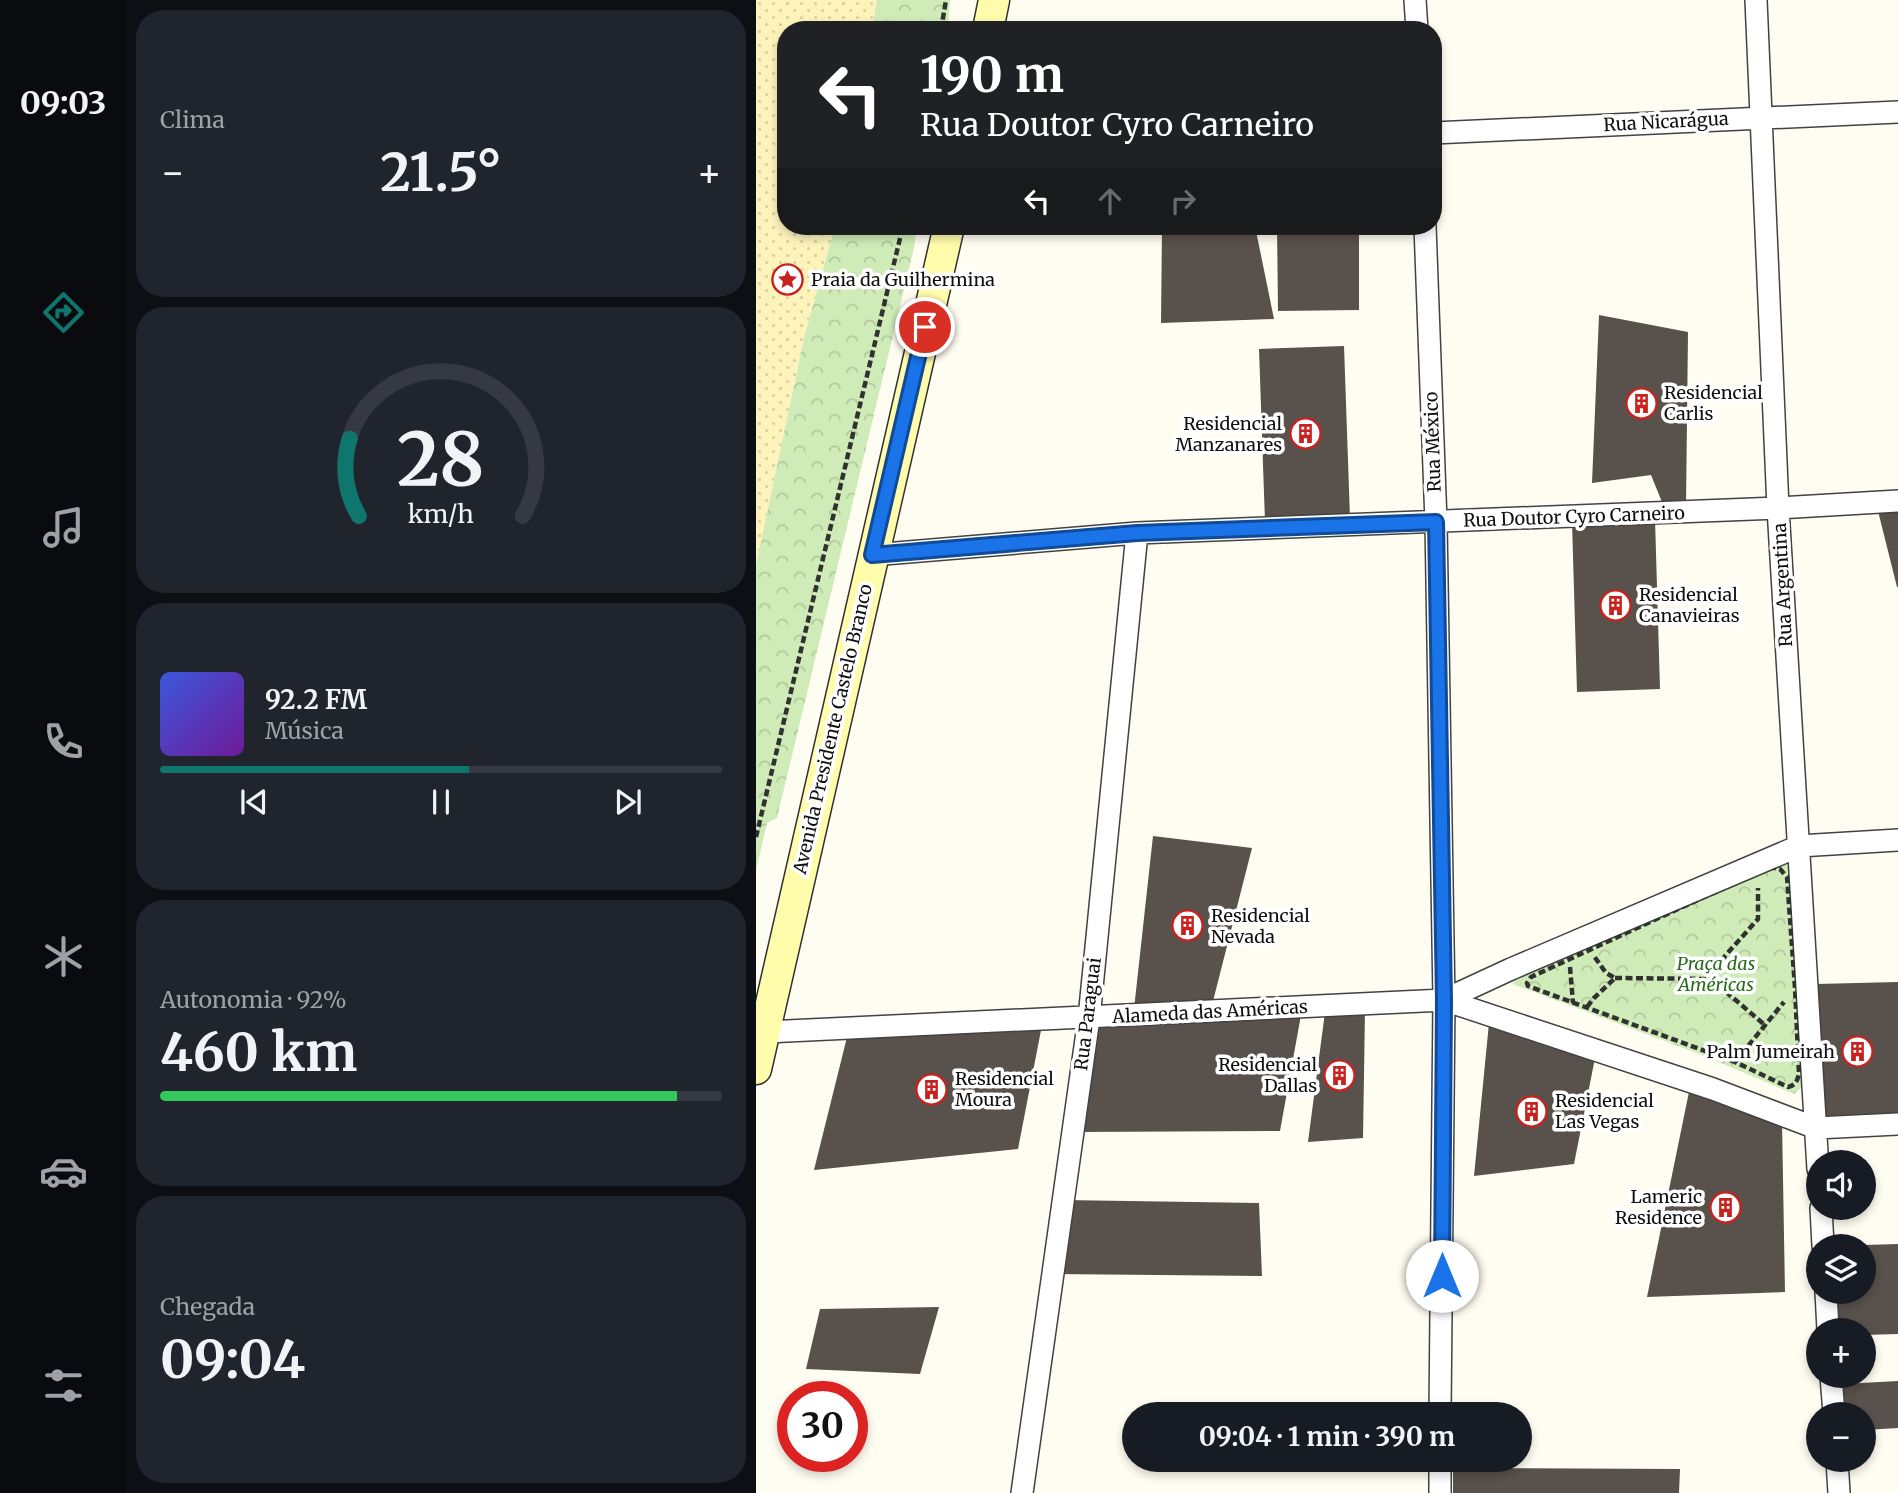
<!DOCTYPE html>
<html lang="pt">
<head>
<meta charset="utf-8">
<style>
	body { margin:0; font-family:Merriweather,serif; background:#20242c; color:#f1f3f6; height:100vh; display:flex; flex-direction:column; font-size:26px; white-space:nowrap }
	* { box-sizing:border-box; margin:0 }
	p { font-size:23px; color:#9ea1a6 }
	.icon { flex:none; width:38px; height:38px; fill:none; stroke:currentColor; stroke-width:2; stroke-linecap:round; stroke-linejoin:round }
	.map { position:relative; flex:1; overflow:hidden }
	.sheet { display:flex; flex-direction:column; gap:10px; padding:10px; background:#0d0f14; width:630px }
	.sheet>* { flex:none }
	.banner { position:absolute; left:21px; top:21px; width:665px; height:214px; border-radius:28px; box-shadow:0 4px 10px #0003; background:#202124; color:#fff; overflow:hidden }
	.fabs { position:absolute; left:1050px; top:1150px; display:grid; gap:14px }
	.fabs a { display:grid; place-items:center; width:70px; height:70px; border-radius:50%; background:#171b24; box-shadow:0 4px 10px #0003; font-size:35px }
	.speed { position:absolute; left:21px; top:1381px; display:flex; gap:14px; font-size:35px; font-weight:700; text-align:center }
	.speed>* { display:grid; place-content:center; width:91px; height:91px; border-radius:50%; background:#171b24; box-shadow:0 4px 10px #0003; line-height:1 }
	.speed .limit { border:10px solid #d22; background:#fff; color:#111 }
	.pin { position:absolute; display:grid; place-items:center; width:60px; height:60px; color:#fff; margin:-30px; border:4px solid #fff; border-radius:50%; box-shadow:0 2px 7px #0007 }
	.me { position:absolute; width:77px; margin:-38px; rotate:0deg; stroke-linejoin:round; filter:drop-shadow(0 0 5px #0008) }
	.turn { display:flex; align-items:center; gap:24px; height:147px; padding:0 28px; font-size:32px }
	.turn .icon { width:91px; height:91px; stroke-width:2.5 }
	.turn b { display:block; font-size:49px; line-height:60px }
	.lanes { display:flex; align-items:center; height:66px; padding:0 28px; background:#0003; justify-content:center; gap:35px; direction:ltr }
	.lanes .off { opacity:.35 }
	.big { font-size:52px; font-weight:700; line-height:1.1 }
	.sheet .card { flex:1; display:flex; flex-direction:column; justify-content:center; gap:10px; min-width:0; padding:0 24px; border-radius:28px; background:#20242c }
	.sheet .dial { align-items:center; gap:0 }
	.dial svg { height:182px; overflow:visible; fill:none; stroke:#363941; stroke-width:7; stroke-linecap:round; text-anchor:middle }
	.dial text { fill:#f1f3f6; stroke:none }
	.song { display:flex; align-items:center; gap:21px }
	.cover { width:84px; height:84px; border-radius:10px; background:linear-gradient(135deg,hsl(230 70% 55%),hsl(280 70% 35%)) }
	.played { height:7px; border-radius:4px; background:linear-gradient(90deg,#0f766e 55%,#363941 55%) }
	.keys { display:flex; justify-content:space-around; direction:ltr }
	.heat { display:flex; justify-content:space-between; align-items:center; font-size:38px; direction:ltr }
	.charge { height:10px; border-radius:5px; background:linear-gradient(90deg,#34c759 92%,#363941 0) }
	.trip { position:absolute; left:366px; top:1402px; width:410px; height:70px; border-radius:35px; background:#171b24; box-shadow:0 4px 10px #0003; font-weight:700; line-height:70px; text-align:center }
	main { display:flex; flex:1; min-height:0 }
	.menu { display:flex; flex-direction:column; width:126px; justify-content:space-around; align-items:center; background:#090b0e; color:#9ea1a6 }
	.menu .icon { width:49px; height:49px }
	.menu .current { color:#0f766e }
	.menu b { font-size:32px; color:#f1f3f6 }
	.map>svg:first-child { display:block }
	.sand { fill:url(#sand-dots) }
	.park { fill:url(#park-crowns) }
	.building { fill:#59514b }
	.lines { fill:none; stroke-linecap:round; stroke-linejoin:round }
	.minor-casing { stroke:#424242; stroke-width:24 }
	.secondary-casing { stroke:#313131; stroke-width:33 }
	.path { stroke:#313131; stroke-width:4.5; stroke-dasharray:7 3.5; stroke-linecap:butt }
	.minor { stroke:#fff; stroke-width:21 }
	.secondary { stroke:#fffcac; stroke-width:30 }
	.route-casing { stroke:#114b97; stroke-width:18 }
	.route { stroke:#1a73e8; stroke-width:12 }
	.labels { text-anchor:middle; stroke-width:7; stroke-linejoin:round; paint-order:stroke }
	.street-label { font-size:18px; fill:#0f0f0f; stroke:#fff }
	.poi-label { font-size:18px; fill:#0f0f0f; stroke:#fff; text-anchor:start }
	.park-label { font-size:18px; font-style:italic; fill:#266c1b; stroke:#fff }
</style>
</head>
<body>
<main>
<nav class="menu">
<b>09:03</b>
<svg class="icon current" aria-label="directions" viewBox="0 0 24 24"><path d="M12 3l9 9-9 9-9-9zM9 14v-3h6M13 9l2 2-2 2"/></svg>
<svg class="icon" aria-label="music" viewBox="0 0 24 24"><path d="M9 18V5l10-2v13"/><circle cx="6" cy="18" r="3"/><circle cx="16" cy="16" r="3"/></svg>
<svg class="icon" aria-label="phone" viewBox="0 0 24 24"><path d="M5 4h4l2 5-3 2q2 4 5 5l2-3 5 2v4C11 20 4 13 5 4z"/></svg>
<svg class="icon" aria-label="climate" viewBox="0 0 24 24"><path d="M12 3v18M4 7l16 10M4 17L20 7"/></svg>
<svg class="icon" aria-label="car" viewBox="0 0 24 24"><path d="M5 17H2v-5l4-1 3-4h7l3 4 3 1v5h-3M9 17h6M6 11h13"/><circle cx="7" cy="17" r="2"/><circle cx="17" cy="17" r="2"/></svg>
<svg class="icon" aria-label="filters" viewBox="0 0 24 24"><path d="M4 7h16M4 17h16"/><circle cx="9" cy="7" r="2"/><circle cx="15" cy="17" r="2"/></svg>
</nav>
<section class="sheet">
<div class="card"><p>Clima</p>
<div class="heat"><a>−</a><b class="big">21.5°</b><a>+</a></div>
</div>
<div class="card dial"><svg viewBox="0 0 100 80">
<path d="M14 69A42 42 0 1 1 86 69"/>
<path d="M14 69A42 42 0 0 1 10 35" stroke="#0f766e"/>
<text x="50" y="56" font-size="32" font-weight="700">28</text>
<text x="50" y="72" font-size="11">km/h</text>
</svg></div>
<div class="card">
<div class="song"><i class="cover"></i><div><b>92.2 FM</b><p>Música</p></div></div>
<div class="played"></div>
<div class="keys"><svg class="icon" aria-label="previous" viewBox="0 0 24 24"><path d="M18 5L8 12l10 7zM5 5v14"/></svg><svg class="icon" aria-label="pause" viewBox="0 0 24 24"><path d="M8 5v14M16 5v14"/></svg><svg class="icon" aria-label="next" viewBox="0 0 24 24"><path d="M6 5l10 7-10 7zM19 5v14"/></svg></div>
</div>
<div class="card"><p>Autonomia · 92%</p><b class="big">460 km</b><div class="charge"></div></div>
<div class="card"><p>Chegada</p><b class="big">09:04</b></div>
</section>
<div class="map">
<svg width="1142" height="1493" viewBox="0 0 1142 1493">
	<defs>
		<pattern id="sand-dots" width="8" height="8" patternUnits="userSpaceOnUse" patternTransform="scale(1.75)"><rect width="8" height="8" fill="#fef4bb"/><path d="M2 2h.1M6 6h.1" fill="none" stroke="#d8d0a0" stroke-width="1.8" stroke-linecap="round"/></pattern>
		<pattern id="park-crowns" width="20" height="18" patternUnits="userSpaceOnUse" patternTransform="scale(1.75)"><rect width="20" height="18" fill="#cfecb8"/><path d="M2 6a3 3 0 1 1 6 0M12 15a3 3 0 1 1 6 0" fill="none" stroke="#b1c99d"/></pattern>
	</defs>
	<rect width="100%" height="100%" fill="#fffdf1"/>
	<path class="sand" d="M0,0h121l-5,30h-86v196h49l-30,108 -49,231z"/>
	<path class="park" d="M121,0h73l-2,30h-76z
		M79,226h82l-3,22 -137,570 -10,5 -11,48v-306l49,-231z
		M1014,860l15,2 8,10 12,205 -3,10 -8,7 -92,-39 -189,-71 2,-4z"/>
	<path class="building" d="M406,226h93l19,93 -113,4z
		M521,226h82v84l-81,1z
		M843,315l89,17 -2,174 -22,1 -13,-32 -59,8z
		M588,346l6,172 -85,4 -6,-173z
		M1142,510v77h-1l-19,-76z
		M899,519l5,170 -83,3 -5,-170z
		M397,836l99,12 -40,157 -78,4z
		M1142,982v138l-76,3 -6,-139z
		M609,1010l-2,128 -55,4 17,-130z
		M545,1015l-21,116 -204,1 16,-110z
		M287,1020l-25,129 -204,21 35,-141z
		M733,1023l106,35 -21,106 -100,12z
		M934,1087l92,34 3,171 -138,5z
		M307,1200l196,3 3,73 -209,-2z
		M1142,1244v90l-34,1v-5h-29l-1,-38h30v-47z
		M183,1307l-19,67 -114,-5 14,-60z
		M1142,1381v47l-34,2v-16h-19l-2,-30z
		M697,1468l227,1 -1,24h-226z"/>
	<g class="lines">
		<defs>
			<path id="minor" d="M659,0l2,30
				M1000,0l22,508 40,661
				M677,133l465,-21
				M669,226l11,296 8,478 -4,414
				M116,555l265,-22 641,-25 120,-7
				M688,1000l67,-31 288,-123 99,-6
				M10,1032l678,-32 269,89 103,39 82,-4
				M1065,1208l2,38
				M1070,1292l2,38
				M1075,1376l3,38
				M1081,1460l2,33
				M266,1493l67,-475 48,-485
				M684,1493v-33"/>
			<path id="secondary" d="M232,30l6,-30
				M0,1069l193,-843"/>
		</defs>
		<use href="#minor" class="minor-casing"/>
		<use href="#secondary" class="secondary-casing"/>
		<path class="path" d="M185,30l5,-30
			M0,837l147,-611
			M1013,867l11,2 7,8 8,111 4,86c-2,7 -3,11 -11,13l-53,-25 -207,-76 -1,-3 4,-6z
			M814,967l3,36
			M859,978l96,1 55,47
			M955,979l14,-23 33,-37v-31
			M831,1007l7,-9 21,-20 -9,-5 -12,-17
			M979,1062l49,-60"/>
		<use href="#minor" class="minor"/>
		<use href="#secondary" class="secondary"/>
	</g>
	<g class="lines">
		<defs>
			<path id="route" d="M169,327l-53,228 265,-22 299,-11 8,478 -2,276"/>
		</defs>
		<use href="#route" class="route-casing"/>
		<use href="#route" class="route"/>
	</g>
	<defs>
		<symbol id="sight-ring" viewBox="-11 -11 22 22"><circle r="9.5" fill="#fff" stroke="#c8221e" stroke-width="1.5"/><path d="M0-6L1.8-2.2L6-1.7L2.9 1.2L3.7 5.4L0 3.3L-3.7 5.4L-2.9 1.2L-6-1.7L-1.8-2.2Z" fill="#c8221e"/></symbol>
		<symbol id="building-ring" viewBox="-11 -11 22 22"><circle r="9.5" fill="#fff" stroke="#c8221e" stroke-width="1.5"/><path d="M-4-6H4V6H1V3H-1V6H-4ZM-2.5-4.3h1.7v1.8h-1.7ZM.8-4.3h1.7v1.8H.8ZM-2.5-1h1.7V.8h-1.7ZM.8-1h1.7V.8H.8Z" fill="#c8221e"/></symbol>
	</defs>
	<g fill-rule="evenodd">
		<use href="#sight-ring" x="14" y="262" width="35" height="35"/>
		<use href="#building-ring" x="868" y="386" width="35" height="35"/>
		<use href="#building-ring" x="532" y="416" width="35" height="35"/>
		<use href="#building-ring" x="842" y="588" width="35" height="35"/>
		<use href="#building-ring" x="414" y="908" width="35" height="35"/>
		<use href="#building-ring" x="1084" y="1034" width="35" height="35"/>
		<use href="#building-ring" x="566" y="1058" width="35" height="35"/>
		<use href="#building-ring" x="158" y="1072" width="35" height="35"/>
		<use href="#building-ring" x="758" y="1094" width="35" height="35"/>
		<use href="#building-ring" x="952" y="1190" width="35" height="35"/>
	</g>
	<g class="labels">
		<g class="street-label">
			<text transform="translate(910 122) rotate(-3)" y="6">Rua Nicarágua</text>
			<text transform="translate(677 442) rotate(-92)" y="6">Rua México</text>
			<text transform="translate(818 517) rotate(-2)" y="6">Rua Doutor Cyro Carneiro</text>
			<text transform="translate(1027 585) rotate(-93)" y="6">Rua Argentina</text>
			<text transform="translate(77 729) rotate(-77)" y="6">Avenida Presidente Castelo Branco</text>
			<text transform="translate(454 1012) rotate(-3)" y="6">Alameda das Américas</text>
			<text transform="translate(332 1014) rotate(-83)" y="6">Rua Paraguai</text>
		</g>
		<g class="poi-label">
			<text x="55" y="286">Praia da Guilhermina</text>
			<text x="908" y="399">Residencial<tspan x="908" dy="21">Carlis</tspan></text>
			<text x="526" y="430" text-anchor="end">Residencial<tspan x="526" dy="21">Manzanares</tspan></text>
			<text x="883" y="601">Residencial<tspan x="883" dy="21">Canavieiras</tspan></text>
			<text x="455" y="922">Residencial<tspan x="455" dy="21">Nevada</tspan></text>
			<text x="1079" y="1058" text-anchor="end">Palm Jumeirah</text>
			<text x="561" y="1071" text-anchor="end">Residencial<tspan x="561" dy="21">Dallas</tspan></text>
			<text x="199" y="1085">Residencial<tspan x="199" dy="21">Moura</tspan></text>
			<text x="799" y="1107">Residencial<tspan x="799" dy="21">Las Vegas</tspan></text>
			<text x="946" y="1203" text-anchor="end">Lameric<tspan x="946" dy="21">Residence</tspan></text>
		</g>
		<g class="park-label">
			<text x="960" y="970">Praça das<tspan x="960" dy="21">Américas</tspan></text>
		</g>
	</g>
</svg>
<div class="fabs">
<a><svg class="icon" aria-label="sound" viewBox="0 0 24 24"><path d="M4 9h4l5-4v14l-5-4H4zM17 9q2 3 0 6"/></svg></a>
<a><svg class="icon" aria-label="layers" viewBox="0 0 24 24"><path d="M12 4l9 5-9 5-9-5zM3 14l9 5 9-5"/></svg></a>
<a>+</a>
<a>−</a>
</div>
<div class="speed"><div class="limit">30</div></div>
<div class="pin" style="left:169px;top:327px;background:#d93025"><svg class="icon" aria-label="arrive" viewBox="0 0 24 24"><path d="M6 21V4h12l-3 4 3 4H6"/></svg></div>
<svg class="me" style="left:686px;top:1276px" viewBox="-20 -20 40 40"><circle r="19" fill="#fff"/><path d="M0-13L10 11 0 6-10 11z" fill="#1a73e8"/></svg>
<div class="trip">09:04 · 1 min · 390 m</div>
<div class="banner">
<div class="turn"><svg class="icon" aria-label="left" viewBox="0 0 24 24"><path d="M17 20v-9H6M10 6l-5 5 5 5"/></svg><div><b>190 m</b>Rua Doutor Cyro Carneiro</div></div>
<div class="lanes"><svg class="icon" aria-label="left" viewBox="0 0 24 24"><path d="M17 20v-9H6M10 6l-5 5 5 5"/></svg><svg class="icon off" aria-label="ahead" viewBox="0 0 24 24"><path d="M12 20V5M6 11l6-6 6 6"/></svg><svg class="icon off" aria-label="right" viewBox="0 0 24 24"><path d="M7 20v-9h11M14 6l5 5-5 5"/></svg></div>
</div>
</div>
</main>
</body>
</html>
